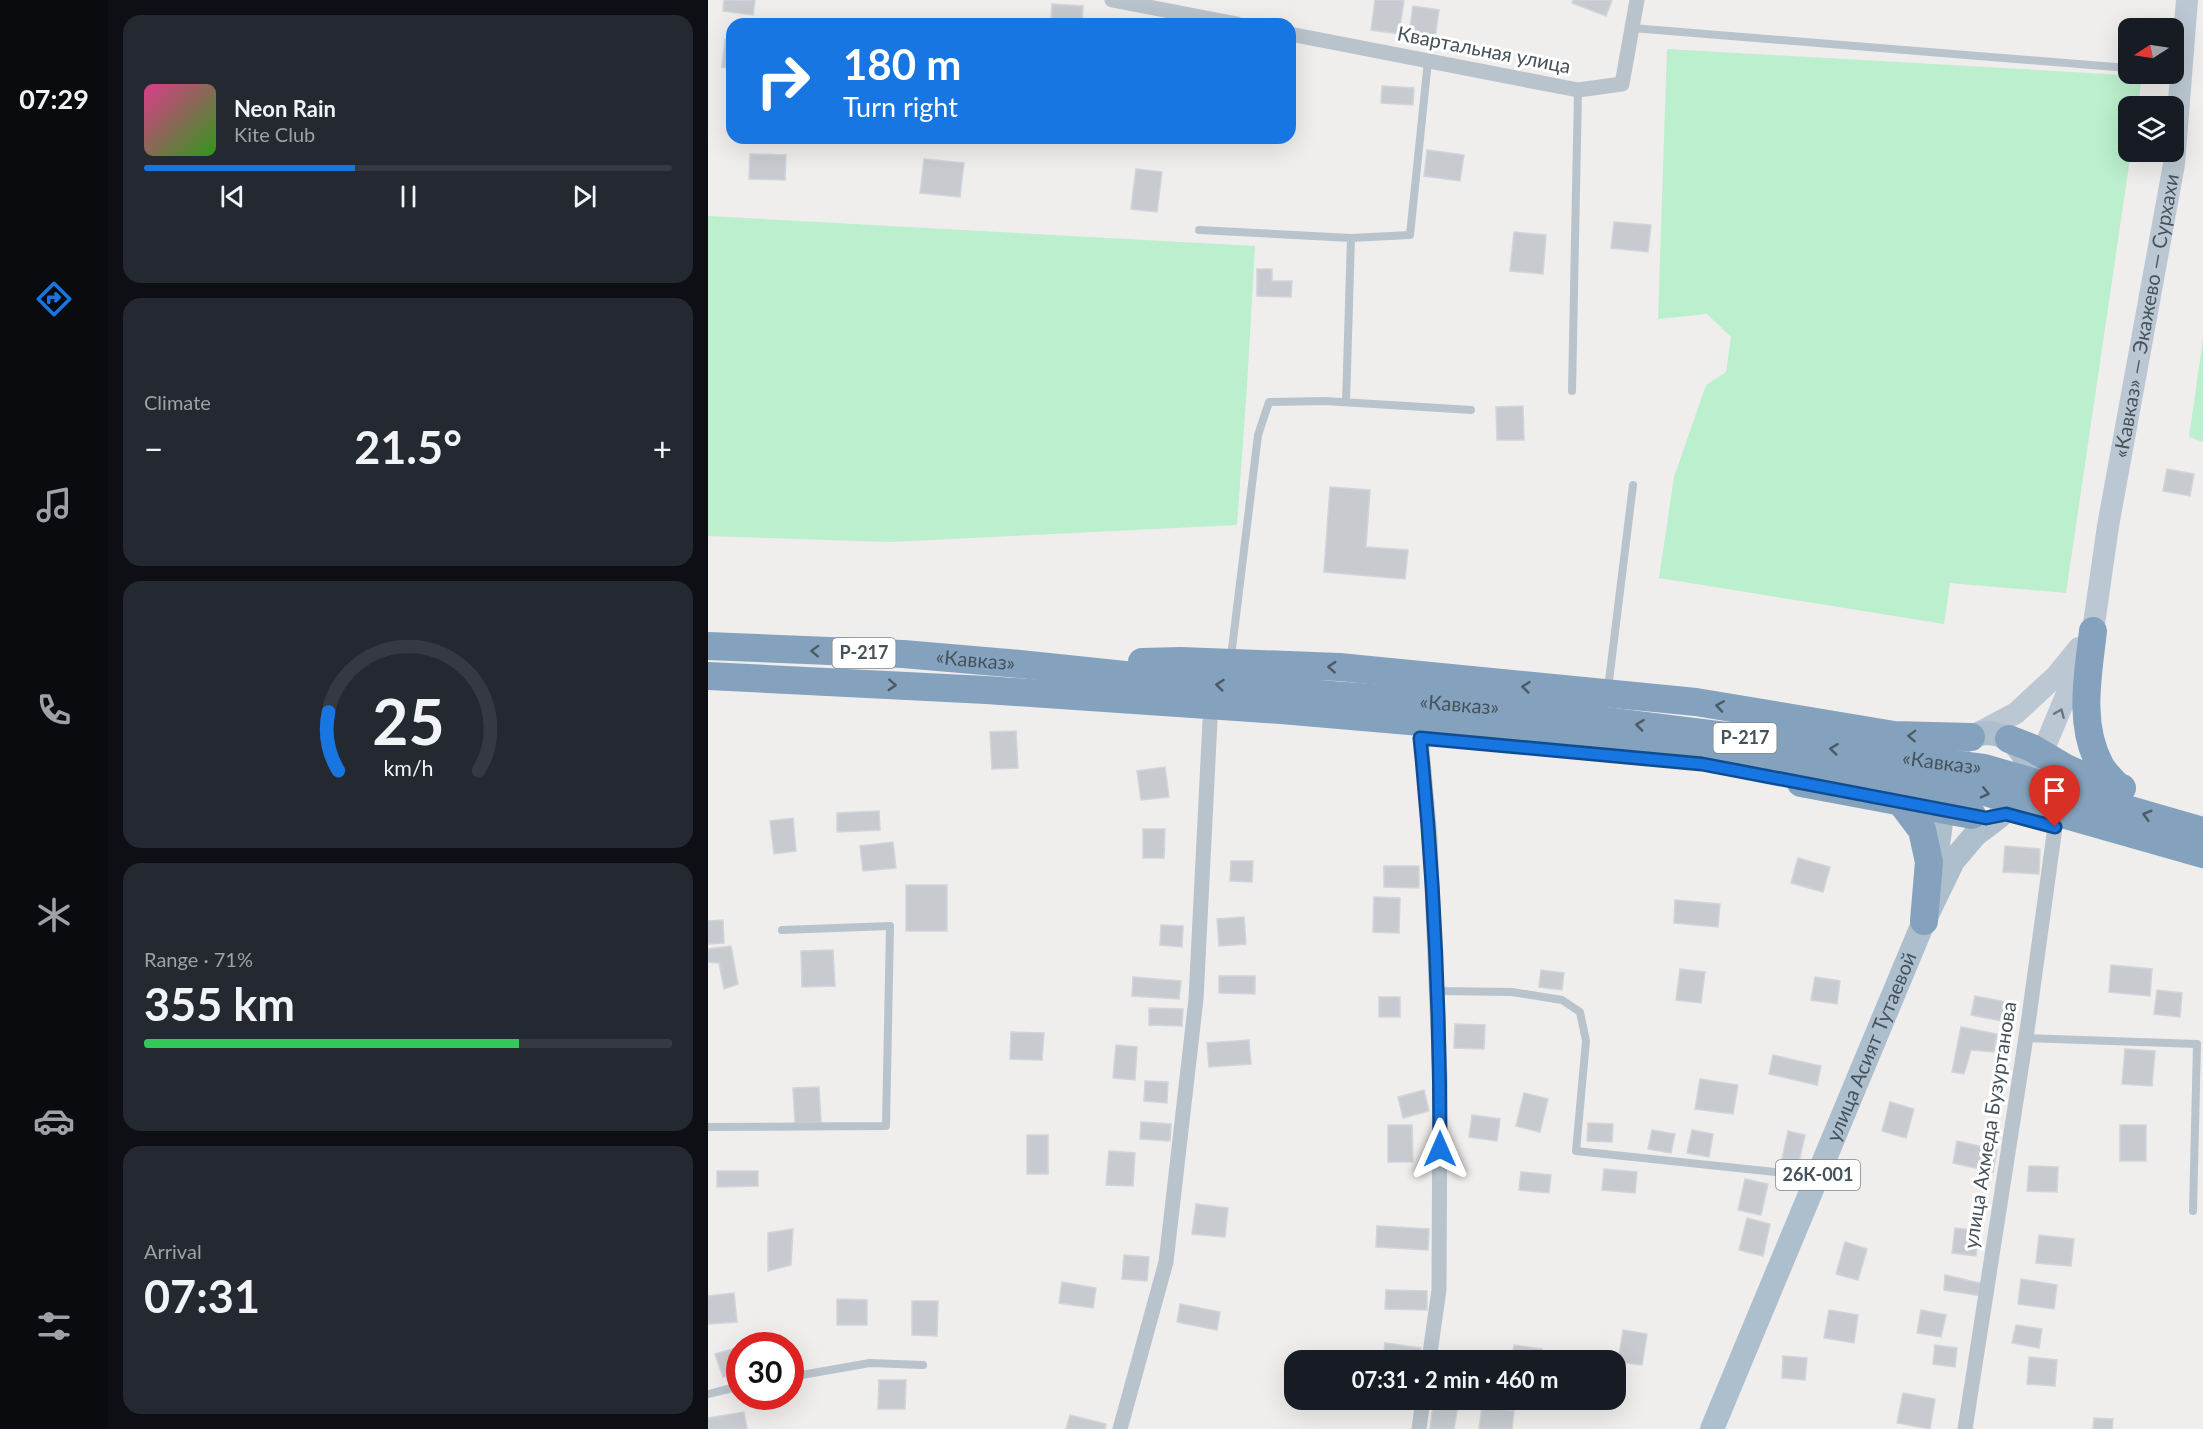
<!DOCTYPE html>
<html lang="en">
<head>
<meta charset="utf-8">
<style>
	body { margin:0; font-family:Lato,sans-serif; background:#242831; color:#f1f3f6; height:100vh; display:flex; flex-direction:column; font-size:22px; white-space:nowrap }
	* { box-sizing:border-box; margin:0 }
	p { font-size:20px; color:#9ea1a6 }
	.icon { flex:none; width:33px; height:33px; fill:none; stroke:currentColor; stroke-width:2; stroke-linecap:round; stroke-linejoin:round }
	.map { position:relative; flex:1; overflow:hidden }
	.sheet { display:flex; flex-direction:column; gap:15px; padding:15px; background:#0d0f14; width:600px }
	.sheet>* { flex:none }
	.top-card { position:absolute; left:18px; top:18px; width:570px; height:126px; border-radius:18px; box-shadow:0 6px 24px #0002; background:#1776e1; color:#fff; overflow:hidden }
	.needle { width:39px; rotate:258deg }
	.tools { position:absolute; left:1410px; top:18px; display:grid; gap:12px }
	.tools a { display:grid; place-items:center; width:66px; height:66px; border-radius:12px; background:#171b24; box-shadow:0 6px 24px #0002; font-size:30px }
	.speed { position:absolute; left:18px; top:1332px; display:flex; gap:12px; font-size:30px; font-weight:700; text-align:center }
	.speed>* { display:grid; place-content:center; width:78px; height:78px; border-radius:50%; background:#171b24; box-shadow:0 6px 24px #0002; line-height:1 }
	.speed .limit { border:9px solid #d22; background:#fff; color:#111 }
	.pin { position:absolute; display:grid; place-items:center; width:51px; height:51px; color:#fff; margin:-62px -26px; border-radius:50% 50% 50% 0; rotate:-45deg; box-shadow:0 0 6px #0007 }
	.pin .icon { rotate:45deg }
	.me { position:absolute; width:66px; margin:-33px; rotate:0deg; stroke-linejoin:round; filter:drop-shadow(0 0 4px #0008) }
	.turn { display:flex; align-items:center; gap:21px; height:126px; padding:0 18px; font-size:27px }
	.turn .icon { width:78px; height:78px; stroke-width:2.5 }
	.turn b { display:block; font-size:42px; line-height:51px }
	.big { font-size:45px; font-weight:700; line-height:1.1 }
	.sheet .card { flex:1; display:flex; flex-direction:column; justify-content:center; gap:9px; min-width:0; padding:0 21px; border-radius:18px; background:#242831 }
	.sheet .dial { align-items:center; gap:0 }
	.dial svg { height:156px; overflow:visible; fill:none; stroke:#363941; stroke-width:7; stroke-linecap:round; text-anchor:middle }
	.dial text { fill:#f1f3f6; stroke:none }
	.song { display:flex; align-items:center; gap:18px }
	.cover { width:72px; height:72px; border-radius:9px; background:linear-gradient(135deg,hsl(330 70% 55%),hsl(110 70% 35%)) }
	.played { height:6px; border-radius:3px; background:linear-gradient(90deg,#1776e1 40%,#363941 40%) }
	.keys { display:flex; justify-content:space-around; direction:ltr }
	.heat { display:flex; justify-content:space-between; align-items:center; font-size:33px; direction:ltr }
	.charge { height:9px; border-radius:4px; background:linear-gradient(90deg,#34c759 71%,#363941 0) }
	.trip { position:absolute; left:576px; top:1350px; width:342px; height:60px; border-radius:18px; background:#171b24; box-shadow:0 6px 24px #0002; font-weight:700; line-height:60px; text-align:center }
	main { display:flex; flex:1; min-height:0 }
	.tabs { display:flex; flex-direction:column; width:108px; justify-content:space-around; align-items:center; background:#090b0e; color:#9ea1a6 }
	.tabs .icon { width:42px; height:42px }
	.tabs .active { color:#1776e1 }
	.tabs b { font-size:27px; color:#f1f3f6 }
	.map>svg:first-child { display:block }
	.green { fill:#bbefcd }
	.building { fill:#c7cbd0; stroke:#d1d4d9; stroke-width:1.5 }
	.lines { fill:none; stroke-linecap:round; stroke-linejoin:round }
	.lane { stroke:#b9c3cb; stroke-width:8 }
	.street { stroke:#b9c3cb; stroke-width:15 }
	.secondary { stroke:#bbc7d2; stroke-width:22 }
	.primary { stroke:#adbecd; stroke-width:24 }
	.highway { stroke:#84a2bd; stroke-width:28 }
	.oneway { stroke:#4c5a65 }
	.oneway2 { stroke:#69757f }
	.route-casing { stroke:#0f4d92; stroke-width:15 }
	.route { stroke:#1776e1; stroke-width:10 }
	.labels { text-anchor:middle; stroke-width:6; stroke-linejoin:round; paint-order:stroke }
	.shield { fill:#fff; stroke:#7e868c; stroke-width:1.5 }
	.shield-label { font-size:18px; font-weight:bold; fill:#46525b }
	.street-label { font-size:20px; fill:#46525b; stroke:#fff }
</style>
</head>
<body>
<main>
<nav class="tabs">
<b>07:29</b>
<svg class="icon active" aria-label="directions" viewBox="0 0 24 24"><path d="M12 3l9 9-9 9-9-9zM9 14v-3h6M13 9l2 2-2 2"/></svg>
<svg class="icon" aria-label="music" viewBox="0 0 24 24"><path d="M9 18V5l10-2v13"/><circle cx="6" cy="18" r="3"/><circle cx="16" cy="16" r="3"/></svg>
<svg class="icon" aria-label="phone" viewBox="0 0 24 24"><path d="M5 4h4l2 5-3 2q2 4 5 5l2-3 5 2v4C11 20 4 13 5 4z"/></svg>
<svg class="icon" aria-label="climate" viewBox="0 0 24 24"><path d="M12 3v18M4 7l16 10M4 17L20 7"/></svg>
<svg class="icon" aria-label="car" viewBox="0 0 24 24"><path d="M5 17H2v-5l4-1 3-4h7l3 4 3 1v5h-3M9 17h6M6 11h13"/><circle cx="7" cy="17" r="2"/><circle cx="17" cy="17" r="2"/></svg>
<svg class="icon" aria-label="filters" viewBox="0 0 24 24"><path d="M4 7h16M4 17h16"/><circle cx="9" cy="7" r="2"/><circle cx="15" cy="17" r="2"/></svg>
</nav>
<section class="sheet">
<div class="card">
<div class="song"><i class="cover"></i><div><b>Neon Rain</b><p>Kite Club</p></div></div>
<div class="played"></div>
<div class="keys"><svg class="icon" aria-label="previous" viewBox="0 0 24 24"><path d="M18 5L8 12l10 7zM5 5v14"/></svg><svg class="icon" aria-label="pause" viewBox="0 0 24 24"><path d="M8 5v14M16 5v14"/></svg><svg class="icon" aria-label="next" viewBox="0 0 24 24"><path d="M6 5l10 7-10 7zM19 5v14"/></svg></div>
</div>
<div class="card"><p>Climate</p>
<div class="heat"><a>−</a><b class="big">21.5°</b><a>+</a></div>
</div>
<div class="card dial"><svg viewBox="0 0 100 80">
<path d="M14 69A42 42 0 1 1 86 69"/>
<path d="M14 69A42 42 0 0 1 9 39" stroke="#1776e1"/>
<text x="50" y="56" font-size="32" font-weight="700">25</text>
<text x="50" y="72" font-size="11">km/h</text>
</svg></div>
<div class="card"><p>Range · 71%</p><b class="big">355 km</b><div class="charge"></div></div>
<div class="card"><p>Arrival</p><b class="big">07:31</b></div>
</section>
<div class="map">
<svg width="1495" height="1429" viewBox="0 0 1495 1429">
	<rect width="100%" height="100%" fill="#f0eded"/>
	<path class="green" d="M959,49l475,27 -4,30h-10v46h3l-65,441 -116,-10 -6,41 -285,-46 15,-101 32,-92 20,-13 5,-35 -24,-23 -49,5z
		M0,216l547,30 -8,140 -10,139 -348,17 -181,-6z
		M1495,339v103l-14,-5z"/>
	<path class="building" d="M16,0h31l-2,15 -30,-4z
		M667,0h29l-5,34 -28,-4z
		M865,0h39l-6,16 -34,-13z
		M344,4l31,2 -1,18h-31z
		M705,6l26,4 -4,28 -26,-4z
		M17,39l7,1v29l-10,-2z
		M674,86l32,2 -1,17 -32,-2z
		M719,150l37,5 -4,26 -36,-5z
		M42,154l36,1 -1,25 -36,-1z
		M216,159l40,4 -4,34 -40,-4z
		M428,169l26,3 -5,40 -26,-3z
		M906,222l37,3 -3,27 -37,-4z
		M806,232l32,3 -3,39 -33,-3z
		M549,269h15v12h20l-1,16 -34,-1z
		M815,406l1,34h-27l-1,-33z
		M1459,469l27,5 -4,22 -27,-5z
		M622,487l40,3 -4,57 42,3 -3,29 -81,-7z
		M308,731l2,37 -26,1 -2,-37z
		M457,767l4,30 -28,3 -4,-29z
		M171,811l1,19 -43,2v-19z
		M85,818l3,33 -22,3 -4,-33z
		M435,829h22l-1,29h-21z
		M185,842l3,26 -33,3 -3,-25z
		M1297,846l35,3 -1,25 -36,-2z
		M1090,858l32,9 -7,25 -32,-9z
		M523,861h22l-1,21 -22,-1z
		M676,866h35v22l-35,-1z
		M198,885h41v46h-41z
		M666,897l26,1 -1,35 -26,-1z
		M967,900l45,4 -2,23 -44,-4z
		M536,917l2,27 -27,2 -2,-27z
		M15,920l1,23 -16,1v-23z
		M453,925l22,1 -1,21 -22,-2z
		M23,946l7,38 -14,5 -5,-26 -11,-1v-13z
		M125,950l2,36 -33,1 -1,-36z
		M1403,965l41,4 -2,27 -41,-4z
		M972,969l25,3 -4,31 -25,-3z
		M833,970l23,3 -2,17 -23,-3z
		M511,976h36v18l-36,-1z
		M425,977l48,4 -2,18 -47,-3z
		M1107,977l25,4 -3,23 -26,-4z
		M1449,990l25,3 -2,24 -26,-3z
		M1267,996l36,7 -3,19 -37,-7z
		M671,997h21v20h-21z
		M441,1008l34,1 -1,17 -33,-1z
		M747,1024l30,1 -1,24 -30,-1z
		M1253,1027l36,7 -3,18 -23,-2 -7,24 -12,-2z
		M303,1032l33,1 -2,27 -32,-1z
		M541,1040l2,24 -42,3 -2,-24z
		M408,1045l21,2 -2,33 -22,-2z
		M1417,1049l30,2 -3,35 -30,-2z
		M1065,1055l48,11 -4,19 -48,-11z
		M992,1079l38,6 -5,29 -38,-5z
		M437,1081l23,1 -1,21 -23,-2z
		M111,1087l2,35 -26,1 -2,-35z
		M716,1090l5,21 -26,7 -5,-21z
		M816,1093l24,6 -8,33 -24,-6z
		M1182,1102l24,7 -8,29 -24,-7z
		M764,1115l28,4 -3,22 -28,-4z
		M433,1122l30,2 -1,17 -30,-2z
		M880,1123l25,1 -1,18 -25,-1z
		M680,1125h24l1,37h-25z
		M1412,1125h26v36h-26z
		M944,1130l23,4 -4,19 -23,-4z
		M984,1130l21,4 -4,23 -22,-4z
		M1080,1131l17,4 -8,36 -17,-3z
		M319,1135h21v39h-21z
		M1249,1141l40,9 -4,22 -40,-9z
		M401,1151l26,2 -2,33 -27,-1z
		M1321,1166l29,1 -1,25 -30,-1z
		M896,1169l33,3 -2,21 -33,-3z
		M9,1171h41v15l-41,1z
		M813,1172l30,3 -2,18 -30,-3z
		M1037,1179l23,5 -7,31 -23,-5z
		M488,1204l32,4 -3,29 -33,-3z
		M1039,1218l23,6 -7,32 -24,-6z
		M669,1226l52,3 -1,21 -52,-3z
		M1247,1228l24,3 -3,25 -24,-3z
		M85,1229l-2,36 -23,6v-38z
		M1331,1235l35,4 -3,27 -35,-3z
		M1137,1242l22,7 -9,31 -22,-6z
		M416,1255l25,2 -2,24 -25,-2z
		M1237,1275l39,9 -3,12 -37,-6z
		M1313,1279l36,6 -3,24 -36,-5z
		M354,1282l34,6 -3,20 -34,-5z
		M678,1290l41,1v19l-42,-1z
		M26,1293l3,29 -29,2v-28z
		M129,1299l30,1v25h-30z
		M204,1301h26l-1,35 -25,-1z
		M472,1304l40,8 -3,18 -40,-8z
		M1121,1310l29,5 -4,28 -30,-5z
		M1213,1310l25,5 -5,22 -24,-4z
		M1308,1325l26,4 -3,19 -27,-5z
		M915,1330l24,4 -5,31 -24,-3z
		M677,1343l36,5 -2,12h-36z
		M806,1345l28,4 -1,11h-30z
		M1227,1345l22,3 -2,19 -22,-3z
		M32,1347v26l-17,4 -8,-23z
		M1075,1356l24,2 -2,22 -23,-2z
		M1321,1357l28,3 -2,26 -28,-2z
		M171,1380h27l-1,29h-27z
		M1195,1393l32,6 -5,30 -33,-6z
		M726,1400h25l-5,29h-24z
		M774,1406l32,5 -2,18h-33z
		M36,1412l3,17h-39v-11z
		M362,1415l36,9 -1,5h-39z
		M1386,1418l19,1 -1,10h-19z"/>
	<g class="lines">
		<path class="lane" d="M924,28l496,40
			M491,230l152,8 59,-3 18,-174
			M864,391l6,-301
			M638,402l5,-164
			M523,657l27,-222 11,-33 56,-1 146,9
			M900,689l25,-204
			M728,991l76,1 50,8 18,12 6,29 -10,110 237,25
			M1317,1038l172,6 -4,167
			M0,1127l178,-1 4,-200 -108,4
			M82,1377l80,-14 53,2
			M0,1394l32,-8"/>
		<path class="street" d="M404,0l125,24
			M582,34l288,56 44,-6 15,-84
			M713,738l9,100 10,240 -1,212 -10,70
			M412,1429l46,-167 30,-263 14,-278
			M711,1429l4,-29
			M1257,1429l63,-405 27,-197"/>
		<g class="secondary">
			<path d="M1263,737l45,-24 40,-37 23,-28"/>
			<path id="s1" d="M1328,768l57,-137 15,-105 66,-362 13,-164"/>
		</g>
		<g class="primary">
			<path d="M1249,748c32,-37 88,1 67,50"/>
			<path d="M1226,875l11,-82"/>
			<path id="s2" d="M1004,1429l212,-508 29,-60 22,-26 25,-19"/>
		</g>
		<g class="highway">
			<path d="M1385,631c-5,44 -15,93 7,134 4,8 12,15 18,22"/>
			<path id="s3" d="M0,646l195,8 117,10 259,27 223,17 482,60 219,63"/>
			<path d="M434,662l39,-1 158,6 357,35 198,33 77,2"/>
			<path d="M0,676l278,14 295,20 233,20 374,46 97,16 218,62"/>
			<path d="M1301,739l23,9 34,20 22,10 34,10"/>
			<path d="M1093,783l171,32"/>
			<path d="M1192,801l22,29 7,32 -5,59"/>
		</g>
	</g>
	<defs><path id="oneway-chevron" d="M-2-3.5L2.5 0L-2 3.5" fill="none" stroke-width="1.6" stroke-linecap="round" stroke-linejoin="round" transform="scale(1.5)"/></defs>
	<g class="oneway">
		<use href="#oneway-chevron" transform="translate(107 651) rotate(-178)"/>
		<use href="#oneway-chevron" transform="translate(624 667) rotate(-177)"/>
		<use href="#oneway-chevron" transform="translate(184 685) rotate(3)"/>
		<use href="#oneway-chevron" transform="translate(512 685) rotate(-174)"/>
		<use href="#oneway-chevron" transform="translate(818 687) rotate(-174)"/>
		<use href="#oneway-chevron" transform="translate(1012 706) rotate(-171)"/>
		<use href="#oneway-chevron" transform="translate(932 725) rotate(-173)"/>
		<use href="#oneway-chevron" transform="translate(1204 736) rotate(-178)"/>
		<use href="#oneway-chevron" transform="translate(1126 749) rotate(-173)"/>
		<use href="#oneway-chevron" transform="translate(1277 793) rotate(13)"/>
		<use href="#oneway-chevron" transform="translate(1439 815) rotate(-164)"/>
	</g>
	<use class="oneway2" href="#oneway-chevron" transform="translate(1352 713) rotate(-67)"/>
	<g class="lines">
		<defs>
			<path id="route" d="M732,1149c0,-137 -6,-275 -20,-411l282,26 284,54 20,-4 49,13"/>
		</defs>
		<use href="#route" class="route-casing"/>
		<use href="#route" class="route"/>
	</g>
	<g class="labels">
		<g class="shield">
			<rect x="124.5" y="638" width="63" height="30" rx="4.5"/>
			<rect x="1005.5" y="723" width="63" height="30" rx="4.5"/>
			<rect x="1068" y="1160" width="84" height="30" rx="4.5"/>
		</g>
		<g class="shield-label">
			<text x="156" y="659">Р-217</text>
			<text x="1037" y="744">Р-217</text>
			<text x="1110" y="1181">26К-001</text>
		</g>
		<g class="street-label">
			<text transform="translate(776 50) rotate(11)" y="7">Квартальная улица</text>
			<text dy="7" stroke="none"><textPath href="#s1" startOffset="468">«Кавказ» — Экажево — Сурхахи</textPath></text>
			<text dy="7" stroke="none"><textPath href="#s3" startOffset="268">«Кавказ»</textPath></text>
			<text dy="7" stroke="none"><textPath href="#s3" startOffset="754">«Кавказ»</textPath></text>
			<text dy="7" stroke="none"><textPath href="#s3" startOffset="1240">«Кавказ»</textPath></text>
			<text dy="7" stroke="none"><textPath href="#s2" startOffset="414">улица Асият Тутаевой</textPath></text>
			<text transform="translate(1282 1125) rotate(-81)" y="7">улица Ахмеда Бузуртанова</text>
		</g>
	</g>
</svg>
<div class="tools">
<a><svg class="needle" viewBox="-14 -14 28 28"><path d="M0-13l5 13h-10z" fill="#e53935"/><path d="M0 13l5-13h-10z" fill="#9ea1a6"/></svg></a>
<a><svg class="icon" aria-label="layers" viewBox="0 0 24 24"><path d="M12 4l9 5-9 5-9-5zM3 14l9 5 9-5"/></svg></a>
</div>
<div class="speed"><div class="limit">30</div></div>
<div class="pin" style="left:1347px;top:827px;background:#d93025"><svg class="icon" aria-label="arrive" viewBox="0 0 24 24"><path d="M6 21V4h12l-3 4 3 4H6"/></svg></div>
<svg class="me" style="left:732px;top:1149px" viewBox="-20 -20 40 40"><path d="M0-17L14 15 0 8-14 15z" fill="#1776e1" stroke="#fff" stroke-width="4"/></svg>
<div class="trip">07:31 · 2 min · 460 m</div>
<div class="top-card">
<div class="turn"><svg class="icon" aria-label="right" viewBox="0 0 24 24"><path d="M7 20v-9h11M14 6l5 5-5 5"/></svg><div><b>180 m</b>Turn right</div></div>
</div>
</div>
</main>
</body>
</html>
